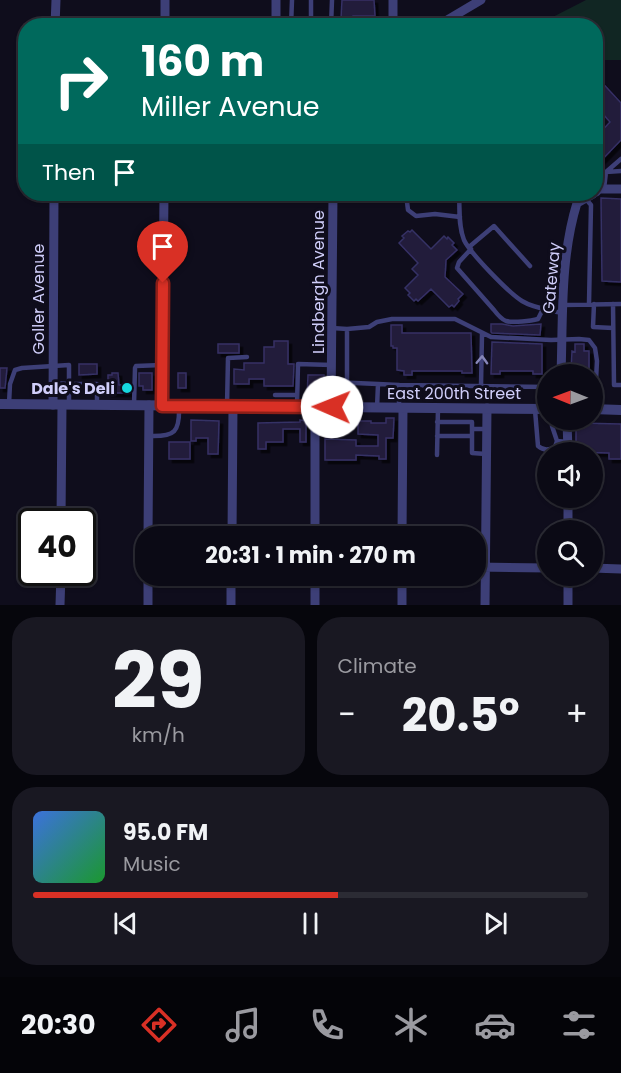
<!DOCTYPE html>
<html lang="en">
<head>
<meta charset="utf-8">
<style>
	body { margin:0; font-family:Poppins,sans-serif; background:#191822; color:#f1f3f6; height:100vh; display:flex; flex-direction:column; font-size:22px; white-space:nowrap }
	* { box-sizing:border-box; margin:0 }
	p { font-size:20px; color:#9a9aa0 }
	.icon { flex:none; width:33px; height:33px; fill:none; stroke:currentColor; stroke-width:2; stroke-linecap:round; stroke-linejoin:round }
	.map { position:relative; height:605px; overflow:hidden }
	.sheet { display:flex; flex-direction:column; gap:12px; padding:12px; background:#06060c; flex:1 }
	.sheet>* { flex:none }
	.hud { position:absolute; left:18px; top:18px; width:585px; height:183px; border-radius:24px; box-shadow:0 2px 4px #0004,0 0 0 2px #2b2b34; background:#00695c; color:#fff; overflow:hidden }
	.needle { width:39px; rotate:271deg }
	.buttons { position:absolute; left:537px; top:364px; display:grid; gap:12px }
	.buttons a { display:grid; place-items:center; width:66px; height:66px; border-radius:50%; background:#0b0a15; box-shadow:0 2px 4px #0004,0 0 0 2px #2b2b34; font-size:30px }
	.speed { position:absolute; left:18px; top:508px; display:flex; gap:12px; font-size:30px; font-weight:700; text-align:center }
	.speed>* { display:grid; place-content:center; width:78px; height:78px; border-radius:50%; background:#0b0a15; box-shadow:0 2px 4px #0004,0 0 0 2px #2b2b34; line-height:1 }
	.speed .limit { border:3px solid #111; border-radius:9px; background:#fff; color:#111 }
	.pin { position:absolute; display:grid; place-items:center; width:51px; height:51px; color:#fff; margin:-62px -26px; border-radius:50% 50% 50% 0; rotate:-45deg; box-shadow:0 0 6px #0007 }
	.pin .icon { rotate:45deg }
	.me { position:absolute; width:66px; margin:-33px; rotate:271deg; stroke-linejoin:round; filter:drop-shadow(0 0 4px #0008) }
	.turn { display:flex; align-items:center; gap:21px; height:126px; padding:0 24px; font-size:27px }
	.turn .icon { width:78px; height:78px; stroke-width:2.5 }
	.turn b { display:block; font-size:42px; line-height:51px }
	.then { display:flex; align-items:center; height:57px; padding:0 24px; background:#0003; gap:12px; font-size:22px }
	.big { font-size:45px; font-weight:700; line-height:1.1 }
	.sheet .widget { flex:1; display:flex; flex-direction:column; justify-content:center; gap:9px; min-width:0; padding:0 21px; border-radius:24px; background:#191822 }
	.sheet .dial { align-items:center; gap:0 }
	.dial b { font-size:78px; line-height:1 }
	.song { display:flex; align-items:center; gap:18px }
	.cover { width:72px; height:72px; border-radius:9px; background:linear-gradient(135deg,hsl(220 70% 55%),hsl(130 70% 35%)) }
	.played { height:6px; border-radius:3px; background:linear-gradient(90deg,#d93025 55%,#2b2b34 55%) }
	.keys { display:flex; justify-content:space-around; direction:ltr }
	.heat { display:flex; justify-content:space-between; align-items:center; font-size:33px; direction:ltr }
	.sheet .tiles { flex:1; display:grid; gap:12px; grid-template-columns:1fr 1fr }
	.widget:last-child { grid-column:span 2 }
	.trip { position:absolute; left:135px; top:526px; width:351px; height:60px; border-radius:24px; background:#0b0a15; box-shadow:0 2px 4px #0004,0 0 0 2px #2b2b34; font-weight:700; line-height:60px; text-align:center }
	.tabs { display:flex; height:96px; justify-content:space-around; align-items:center; background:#040408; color:#9a9aa0 }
	.tabs .icon { width:42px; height:42px }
	.tabs .selected { color:#d93025 }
	.tabs b { font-size:27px; color:#f1f3f6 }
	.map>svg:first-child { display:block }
	.green { fill:#112623 }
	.building { fill:#201b3b; stroke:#363065; stroke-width:1.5; filter:url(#shadow) }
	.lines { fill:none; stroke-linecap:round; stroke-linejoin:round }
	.service { stroke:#3d3f77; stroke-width:4.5 }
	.minor { stroke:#3d3f77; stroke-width:9 }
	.tertiary { stroke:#3d3f77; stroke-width:10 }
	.oneway { stroke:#8686b8 }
	.route-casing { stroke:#8d1f18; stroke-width:15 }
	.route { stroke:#d93025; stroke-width:10 }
	.poi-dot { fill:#16d8de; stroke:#0f0d1c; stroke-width:2 }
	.labels { text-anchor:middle; stroke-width:6; stroke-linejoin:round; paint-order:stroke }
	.street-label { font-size:16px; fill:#d0cefa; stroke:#0f0d1c }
	.poi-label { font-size:16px; font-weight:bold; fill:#d0cefa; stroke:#0f0d1c; text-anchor:end }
</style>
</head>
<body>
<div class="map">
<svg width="621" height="605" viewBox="0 0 621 605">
	<defs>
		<filter id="shadow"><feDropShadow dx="3.5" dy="3.5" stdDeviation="0" flood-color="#0009"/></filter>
	</defs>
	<rect width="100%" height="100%" fill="#0f0d1c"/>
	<path class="green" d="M586,0h35v60h-25v-34l-51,-1v-4z"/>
	<path class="building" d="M342,0h32l1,16h-22v3h-12z
		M596,76l25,27v37l-25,26v-29l14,-15 -14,-16z
		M601,198l20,1v83l-19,-1z
		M412,230l19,19 13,-13 3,3 1,-2 6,6 -2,2 5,5 -11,10 -1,17 18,17 -5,5 1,2 -5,6 -2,-2 -3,2 -18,-18 -13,12 -2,-2 -2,2 -6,-6 2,-2 -5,-5 13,-13 -6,-6 6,-6 -19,-20 5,-5 -2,-2 6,-5 2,1z
		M491,324h11l11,2 28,-2 -1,11 -48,-2 -1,-1z
		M391,325h11v8h69l1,40h-10v-2h-50v4h-8v-4l-7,-1v-22h-4v-2h-2z
		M274,341h14v23h6l-1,22h-29v-7h-15v5h-15v-15l10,1v-7h20v-16h10z
		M492,342l50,2v30h-9v-3h-33v3h-9z
		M218,344h21v9h-21z
		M575,344h9v7h5v20h-18l1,-20 3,1z
		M79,364h18v10l-18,1z
		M0,368h7l-2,20h-5z
		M112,373h6l1,12h11v8h-22v-18h4z
		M139,373h13v17h-9v-4h-4z
		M178,373h8v15h-8z
		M308,375h16v24l-17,-2z
		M386,418h8l-1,20h-7v21h-7v-3l-23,-1v5h-31v-21l31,1v6h22v-11l-20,-1v-13h13v2h15z
		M191,420l28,1 -1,33h-10v-16h-12v3h-5z
		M300,420l6,1v21h-6v-13h-17v13h-17v7h-8v-26l42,-1z
		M576,423l45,1v35h-12v-6l-33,-1z
		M169,442h21v17h-21z"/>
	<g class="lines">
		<path class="service" d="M311,0v26
			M291,26l1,-26
			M331,26l1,-26
			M606,172l15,-1
			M604,189l2,-17 15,-13
			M406,194l2,16 8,6 19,-2 25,3
			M459,194c1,15 -1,31 5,46 6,13 45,53 58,61 11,7 27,9 40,12
			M585,198l6,7 -2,99
			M469,247l25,-21 36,40
			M471,249l-12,13 -2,6 37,42c3,4 7,9 12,11 7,2 25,0 32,-2l5,-10
			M594,304l-1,23 20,1
			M613,304l1,81h7
			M564,305l57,-1
			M332,328l15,1v54
			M347,329l22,-2 8,-5 15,-3h63l36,18 60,3 28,-1 10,1 6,8 2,13 -1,19 -4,4
			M332,382l46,2
			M481,386l1,-52
			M275,395h22
			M9,404l1,-20 5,-14 7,-2 47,-3v19l-15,-1
			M69,404v-20h28v21
			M134,405l1,-37 1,-2 26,-1
			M227,406l1,-48 19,-1
			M297,406l1,-42 34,1
			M377,408l1,-24 21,1
			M399,408v-23l149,2
			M535,410l3,36c6,5 11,4 17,1l2,-6
			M552,420v6l5,15 11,1
			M437,422h35v7
			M315,431l32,-1v-23
			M149,436c26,1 31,-4 30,-30
			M437,436h35
			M486,454l-14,-1v-24h15
			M437,455l1,-47"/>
		<path class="minor" d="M55,26l1,-26
			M165,26v-26
			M276,26v-26
			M393,26v-26
			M437,26l44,-26
			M596,192l3,-3h22
			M561,375c2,-57 -1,-117 16,-172l16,-9
			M53,405l1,-211
			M162,406l2,-212
			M331,407l2,-213
			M567,420l1,33
			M61,522l1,-117
			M568,531v-33
			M148,537l1,-132
			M232,537l1,-131
			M315,537v-130
			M402,537l1,-129
			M476,567l72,1
			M592,568l29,1
			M60,605l1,-32
			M148,605v-29
			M231,605v-29
			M315,605v-29
			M402,605v-29
			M485,605l2,-197
			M568,605v-29"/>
		<path class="tertiary" d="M0,404l548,5
			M592,409l29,1"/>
	</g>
	<defs><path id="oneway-chevron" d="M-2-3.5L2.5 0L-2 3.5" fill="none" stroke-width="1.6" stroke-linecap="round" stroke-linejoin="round" transform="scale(1.5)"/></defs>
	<use class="oneway" href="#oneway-chevron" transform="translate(482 360) rotate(-88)"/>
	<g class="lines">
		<defs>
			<path id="route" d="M163,283l-1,123 170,1"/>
		</defs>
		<use href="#route" class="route-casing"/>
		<use href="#route" class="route"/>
	</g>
	<circle class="poi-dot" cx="127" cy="388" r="6"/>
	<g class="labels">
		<g class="street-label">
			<text transform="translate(551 278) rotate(-85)" y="6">Gateway</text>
			<text transform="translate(318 282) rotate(-90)" y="6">Lindbergh Avenue</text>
			<text transform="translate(38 299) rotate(-90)" y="6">Goller Avenue</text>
			<text x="454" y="399">East 200th Street</text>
		</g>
		<g class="poi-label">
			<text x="115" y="394">Dale's Deli</text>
		</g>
	</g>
</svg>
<div class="buttons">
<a><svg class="needle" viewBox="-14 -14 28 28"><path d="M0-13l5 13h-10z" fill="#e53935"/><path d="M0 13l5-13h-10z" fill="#9a9aa0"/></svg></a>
<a><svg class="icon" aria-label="sound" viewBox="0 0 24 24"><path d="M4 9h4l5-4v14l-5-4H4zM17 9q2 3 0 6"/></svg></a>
<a><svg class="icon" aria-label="search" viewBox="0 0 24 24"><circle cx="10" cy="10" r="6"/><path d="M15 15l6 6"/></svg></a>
</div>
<div class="speed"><div class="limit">40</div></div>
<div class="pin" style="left:163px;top:283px;background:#d93025"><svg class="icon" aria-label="arrive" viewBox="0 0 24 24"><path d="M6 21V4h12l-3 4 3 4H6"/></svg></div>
<svg class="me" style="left:332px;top:407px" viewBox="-20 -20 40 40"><circle r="19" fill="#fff"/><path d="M0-13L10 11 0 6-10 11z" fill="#d93025"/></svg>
<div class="trip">20:31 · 1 min · 270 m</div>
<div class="hud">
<div class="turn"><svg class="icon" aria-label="right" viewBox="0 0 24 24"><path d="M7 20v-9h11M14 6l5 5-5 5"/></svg><div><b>160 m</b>Miller Avenue</div></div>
<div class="then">Then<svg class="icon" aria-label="arrive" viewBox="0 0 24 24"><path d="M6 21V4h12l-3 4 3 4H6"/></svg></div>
</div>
</div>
<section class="sheet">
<div class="tiles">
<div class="widget dial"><b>29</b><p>km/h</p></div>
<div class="widget"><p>Climate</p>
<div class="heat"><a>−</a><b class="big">20.5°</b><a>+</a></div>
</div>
<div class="widget">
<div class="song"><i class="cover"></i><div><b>95.0 FM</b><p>Music</p></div></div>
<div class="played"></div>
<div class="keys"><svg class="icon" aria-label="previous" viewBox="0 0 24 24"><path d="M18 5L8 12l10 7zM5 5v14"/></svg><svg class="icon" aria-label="pause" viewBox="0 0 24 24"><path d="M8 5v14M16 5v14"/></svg><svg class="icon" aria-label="next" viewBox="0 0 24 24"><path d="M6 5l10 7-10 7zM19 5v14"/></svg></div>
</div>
</div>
</section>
<nav class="tabs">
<b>20:30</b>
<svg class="icon selected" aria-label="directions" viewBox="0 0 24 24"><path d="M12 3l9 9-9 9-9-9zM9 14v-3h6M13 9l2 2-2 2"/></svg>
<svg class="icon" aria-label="music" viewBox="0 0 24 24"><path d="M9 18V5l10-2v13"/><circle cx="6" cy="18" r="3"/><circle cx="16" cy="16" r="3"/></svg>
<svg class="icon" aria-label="phone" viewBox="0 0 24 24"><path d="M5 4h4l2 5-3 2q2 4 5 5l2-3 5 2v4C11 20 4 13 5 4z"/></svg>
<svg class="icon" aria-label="climate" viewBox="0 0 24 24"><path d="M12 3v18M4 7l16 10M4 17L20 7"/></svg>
<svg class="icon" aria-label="car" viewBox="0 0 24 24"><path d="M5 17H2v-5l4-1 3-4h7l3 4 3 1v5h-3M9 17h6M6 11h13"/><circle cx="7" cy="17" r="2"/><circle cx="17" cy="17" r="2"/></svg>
<svg class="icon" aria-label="filters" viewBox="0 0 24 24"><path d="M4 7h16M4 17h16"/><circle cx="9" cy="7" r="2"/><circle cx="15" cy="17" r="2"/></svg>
</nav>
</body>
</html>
